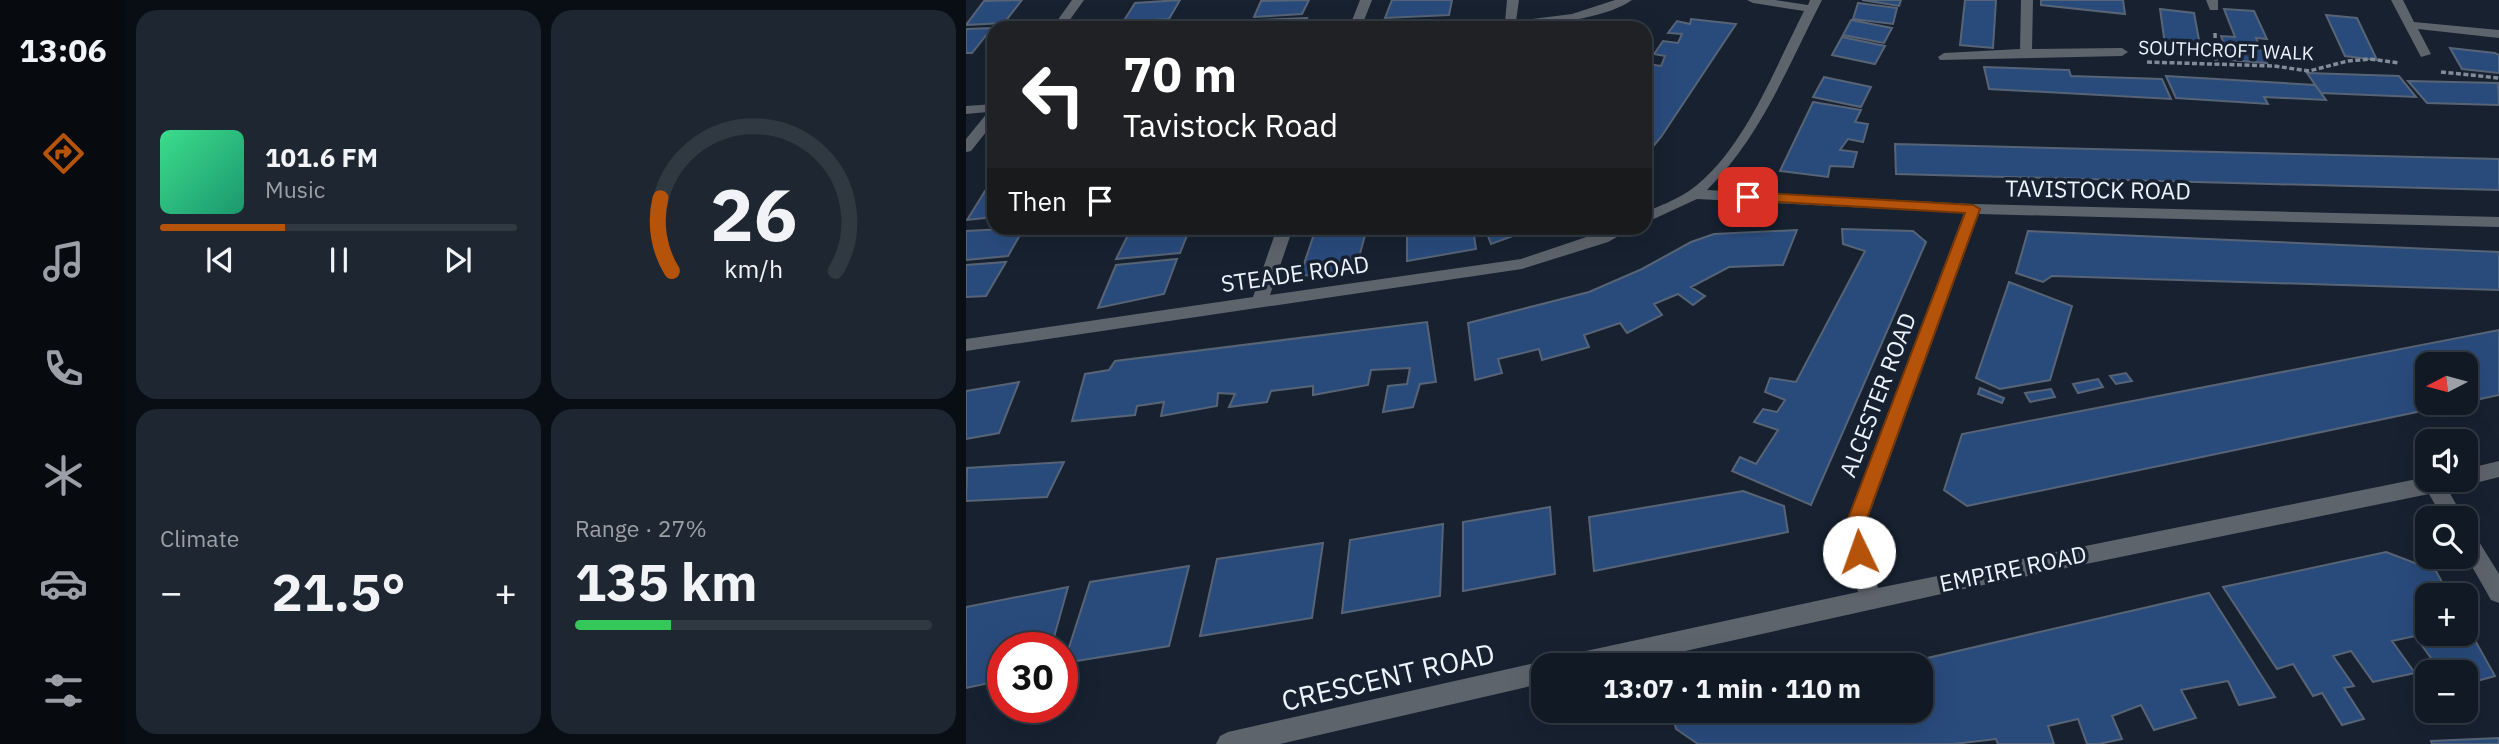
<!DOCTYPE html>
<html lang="en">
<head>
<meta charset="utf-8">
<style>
	body { margin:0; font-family:"IBM Plex Sans",sans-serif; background:#1e2631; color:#f1f3f6; height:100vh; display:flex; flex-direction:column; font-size:26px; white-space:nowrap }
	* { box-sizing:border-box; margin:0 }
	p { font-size:23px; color:#9ca0a6 }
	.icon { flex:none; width:38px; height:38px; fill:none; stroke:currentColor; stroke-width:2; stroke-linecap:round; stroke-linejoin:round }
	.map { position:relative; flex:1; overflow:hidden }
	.drawer { display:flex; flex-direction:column; gap:10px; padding:10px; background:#090e14; width:840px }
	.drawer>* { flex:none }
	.banner { position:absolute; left:21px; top:21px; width:665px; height:214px; border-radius:21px; box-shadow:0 7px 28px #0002,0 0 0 2px #303841; background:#202124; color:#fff; overflow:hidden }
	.needle { width:46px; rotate:264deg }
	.controls { position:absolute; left:1449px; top:352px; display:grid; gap:14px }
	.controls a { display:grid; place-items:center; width:63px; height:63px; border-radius:14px; background:#111924; box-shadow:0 7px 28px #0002,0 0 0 2px #303841; font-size:35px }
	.speed { position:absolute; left:21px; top:632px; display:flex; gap:14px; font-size:35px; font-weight:700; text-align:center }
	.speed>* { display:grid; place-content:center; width:91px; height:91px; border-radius:50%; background:#111924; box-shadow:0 7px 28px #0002,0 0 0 2px #303841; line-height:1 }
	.speed .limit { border:10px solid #d22; background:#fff; color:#111 }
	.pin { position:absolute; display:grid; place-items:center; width:60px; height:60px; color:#fff; margin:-30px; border-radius:14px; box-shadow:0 4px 10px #0006 }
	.me { position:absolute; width:77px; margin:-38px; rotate:357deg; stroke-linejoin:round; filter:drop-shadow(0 0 5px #0008) }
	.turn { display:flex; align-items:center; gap:24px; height:147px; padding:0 21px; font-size:32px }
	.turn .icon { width:91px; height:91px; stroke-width:2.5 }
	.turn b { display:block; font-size:49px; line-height:60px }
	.then { display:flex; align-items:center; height:66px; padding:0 21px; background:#0003; gap:14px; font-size:26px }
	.big { font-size:52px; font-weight:700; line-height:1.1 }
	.drawer .tile { flex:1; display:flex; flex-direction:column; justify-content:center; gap:10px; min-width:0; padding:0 24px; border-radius:21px; background:#1e2631 }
	.drawer .dial { align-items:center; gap:0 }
	.dial svg { height:182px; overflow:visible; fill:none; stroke:#303841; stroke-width:7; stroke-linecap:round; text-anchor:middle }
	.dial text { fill:#f1f3f6; stroke:none }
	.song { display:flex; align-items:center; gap:21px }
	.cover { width:84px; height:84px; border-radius:10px; background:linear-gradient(135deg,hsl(150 70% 55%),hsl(160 70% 35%)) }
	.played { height:7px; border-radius:4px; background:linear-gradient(90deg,#b45309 35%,#303841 35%) }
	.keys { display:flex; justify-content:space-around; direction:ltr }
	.heat { display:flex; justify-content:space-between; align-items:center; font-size:38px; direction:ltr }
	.charge { height:10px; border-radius:5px; background:linear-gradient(90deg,#34c759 27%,#303841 0) }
	.drawer .tiles { flex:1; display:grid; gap:10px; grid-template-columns:repeat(2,1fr) }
	.trip { position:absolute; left:565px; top:653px; width:402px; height:70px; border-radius:21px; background:#111924; box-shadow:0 7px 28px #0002,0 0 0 2px #303841; font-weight:700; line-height:70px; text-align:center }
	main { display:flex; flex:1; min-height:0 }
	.dock { display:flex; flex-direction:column; width:126px; justify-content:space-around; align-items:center; background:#070a0e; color:#9ca0a6 }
	.dock .icon { width:49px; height:49px }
	.dock .selected { color:#b45309 }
	.dock b { font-size:32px; color:#f1f3f6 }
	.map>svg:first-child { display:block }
	.building { fill:#294b7c; stroke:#576476; stroke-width:2 }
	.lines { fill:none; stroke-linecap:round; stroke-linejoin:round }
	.path { stroke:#828b98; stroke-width:3.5; stroke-dasharray:5 2.5; stroke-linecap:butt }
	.street { fill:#5e646c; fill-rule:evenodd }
	.route { fill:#b45309; stroke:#753606; stroke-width:2 }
	.labels { text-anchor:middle; stroke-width:7; stroke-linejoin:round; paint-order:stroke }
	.far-street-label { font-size:19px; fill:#ecf4fe; stroke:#172130 }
	.street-label { font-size:23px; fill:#ecf4fe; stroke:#172130 }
	.near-street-label { font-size:28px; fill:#ecf4fe; stroke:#172130 }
</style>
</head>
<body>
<main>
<nav class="dock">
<b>13:06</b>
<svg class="icon selected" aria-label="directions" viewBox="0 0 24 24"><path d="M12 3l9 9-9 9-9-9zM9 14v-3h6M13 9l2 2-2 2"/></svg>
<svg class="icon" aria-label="music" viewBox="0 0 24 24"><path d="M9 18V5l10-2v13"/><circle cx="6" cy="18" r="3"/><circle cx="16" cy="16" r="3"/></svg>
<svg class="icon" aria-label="phone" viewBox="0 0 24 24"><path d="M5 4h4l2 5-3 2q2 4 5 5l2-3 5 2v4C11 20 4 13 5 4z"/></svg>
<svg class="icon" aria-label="climate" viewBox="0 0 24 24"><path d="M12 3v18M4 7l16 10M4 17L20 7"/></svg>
<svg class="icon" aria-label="car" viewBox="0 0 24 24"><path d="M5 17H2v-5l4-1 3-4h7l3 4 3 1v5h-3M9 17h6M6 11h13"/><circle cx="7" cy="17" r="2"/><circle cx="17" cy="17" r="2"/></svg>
<svg class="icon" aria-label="filters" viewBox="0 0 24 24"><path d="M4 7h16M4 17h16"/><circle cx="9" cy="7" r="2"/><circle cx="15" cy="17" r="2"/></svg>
</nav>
<section class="drawer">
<div class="tiles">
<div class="tile">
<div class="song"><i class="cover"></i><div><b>101.6 FM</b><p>Music</p></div></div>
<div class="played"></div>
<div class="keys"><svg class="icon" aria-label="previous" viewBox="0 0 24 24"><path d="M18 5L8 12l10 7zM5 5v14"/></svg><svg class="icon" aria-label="pause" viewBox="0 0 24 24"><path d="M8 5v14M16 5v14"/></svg><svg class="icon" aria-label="next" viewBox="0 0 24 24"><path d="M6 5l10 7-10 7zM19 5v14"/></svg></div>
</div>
<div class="tile dial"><svg viewBox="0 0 100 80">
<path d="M14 69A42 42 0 1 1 86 69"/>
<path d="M14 69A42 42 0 0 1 9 37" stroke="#b45309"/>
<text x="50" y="56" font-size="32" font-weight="700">26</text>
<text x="50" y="72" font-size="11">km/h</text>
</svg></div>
<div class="tile"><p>Climate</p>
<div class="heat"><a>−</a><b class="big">21.5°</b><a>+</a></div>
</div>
<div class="tile"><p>Range · 27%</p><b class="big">135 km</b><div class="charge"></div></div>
</div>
</section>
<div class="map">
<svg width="1533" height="744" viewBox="0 0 1533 744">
	<rect width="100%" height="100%" fill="#172130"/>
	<path class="building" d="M56,0l-18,23 -38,2 18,-24z
		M214,0l-11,19 -46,3 12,-19z
		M343,0l-7,14 -48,3 7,-16z
		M426,0h60l-3,15 -64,3z
		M896,0h39l-2,6z
		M999,0h31l-3,48 -33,-3z
		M1075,0h82l2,14 -84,-9z
		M892,3l39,5 -4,16 -40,-5z
		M1194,9l34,4 8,43 -36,-4z
		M1258,9l30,2 13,28 -11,-1 11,25 -37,-3 -9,-24 14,1z
		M1360,15l31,3 20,42 -32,-4z
		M341,18l-5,10h-47l4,-8z
		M725,19l45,5 -75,113 -16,19v-75l5,1 3,-6h-8v-8l3,-4 13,2 4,-10 -11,-2 9,-13 15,2 4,-9 -14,-1 9,-12 13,3z
		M885,20l41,8 -8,15 -41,-8z
		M26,28l-20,25h-6v-24z
		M876,37l43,9 -10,18 -43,-9z
		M1484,48l45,5 4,2v18l-37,-4z
		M1018,67l85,3 2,6 91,3 9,20 -182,-10z
		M1341,73l92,3 17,21 -95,-4z
		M1200,76l149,9 11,15 -62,-3 4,7 -92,-6z
		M858,77l47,10 -10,20 -48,-10z
		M1442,81l90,2 1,22 -72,-2z
		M847,102l48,8 -6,12 13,2 -5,18 -15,-3 -8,11 17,2 -4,15 -23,-1 -2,11 -48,-6z
		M929,144l604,15v31l-603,-16z
		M28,190v27l-27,3 18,-29z
		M58,228l-16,28 -42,4v-29z
		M183,228h41l-10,25 -64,6 15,-30z
		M350,228h51l-12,44 -55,4z
		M441,228h66l3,21 -69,12z
		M519,228h50l-44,16z
		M876,229l71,2 13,11 -115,263 -79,-34 8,-14 16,7 22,-34 -24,-8 9,-13 14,3 8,-12 -20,-8 5,-14 26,4 69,-131 -22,-7z
		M831,230l-14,35 -54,2 -38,20 14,9 -12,9 -15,-11 -24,10 8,11 -35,18 -7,-10 -36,12 5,12 -47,13 -3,-11 -41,10 4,14 -27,7 -7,-57 121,-31 53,-23 49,-27 23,-8z
		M1062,231l471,21v38l-447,-14 -9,6 -27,-9z
		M211,259l-13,35 -66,14 18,-43z
		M40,262l-20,34 -20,1v-32z
		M1043,282l63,24 -22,74 -50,9 -24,-11z
		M461,322l9,60 -16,2 -7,23 -30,5 5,-26 19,-2 3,-16 -39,2 -3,15 -55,10v-9l-42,5 -4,11 -38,5 6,-13 -17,-1 -1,13 -56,10 3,-14 -27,4 -2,9 -63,6 13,-47 24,-4 6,-9z
		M1533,330v65l-33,7v-38h-39v38h38l-498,104 -23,-16 18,-56z
		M1160,373l6,8 -16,3 -6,-8z
		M1132,379l5,8 -25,6 -5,-9z
		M53,382l-20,51 -33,6v-48z
		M1014,388l24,10 -2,5 -24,-9z
		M1085,389l4,8 -25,5 -5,-9z
		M98,462l-17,35 -81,4 1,-33z
		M777,491l41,15 4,26 -194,39 -5,-54z
		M584,507l5,67 -92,17v-69z
		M477,524l-3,72 -98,17 8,-73z
		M357,543l-11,75 -112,18 17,-77z
		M1420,552l50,19 13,24h-22v39h39v-10l29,52 -29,8v-12h-25l-26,-36 -23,5 23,32 -42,9 -22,-31 -18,5 21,30 -10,2 20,31 -22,6 -20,-32 -9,3 -20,-32 -16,5 -54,-82z
		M223,566l-20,80 -105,17 26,-81z
		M102,587l-17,61h-48v32l-37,8v-81z
		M1243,593l66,104 -36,8 -11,-24 -47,9 15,28 -42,12 -13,-25 -29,11 10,23 -23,5h-12l-9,-25 -30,7 6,18h-56l-2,-5 -42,5h-256l-22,-15 -3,-12 28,-7h221v-45h-25z
		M1533,738v6h-67l-1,-3z"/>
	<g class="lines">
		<path class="path" d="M1249,33l1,31
			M1181,62l127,4 35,5 39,-10 22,-2 29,4
			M1475,72l58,6"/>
		<path class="street" d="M106,0h12l-20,28h-12z
			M394,0h12l-11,28h-12z
			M541,0h12l-3,21 56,-7 43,-14h17c-30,22 -114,28 -152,28l25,-6z
			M781,0h28l33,5 2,-5h12c-34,66 -61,137 -115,190l266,14 526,13v10l-520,-13 -115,315 14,59 549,-111v3h39v-11l33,-8v16l-51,13 16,28h-21l-14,-24 -465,95 -342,76h-61l3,-8 8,-3 286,-62 -14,-63 120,-316 -267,-14 -52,24v-11c15,-6 30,-12 44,-21 55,-39 85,-122 115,-180l-51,-8z
			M1055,0h12l-1,49 90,-1 6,4 -6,4 -182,4 -2,-3 6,-4 76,-4z
			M1240,0h12v10h-8z
			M1425,0h12l11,22 85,8v8l-81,-9 13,25 -10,3z
			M28,104v18l-23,29 -5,1v-13l22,-27 -22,2v-8z
			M311,228h16l-23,67 251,-36 92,-31h20l-25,14 -86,27 -556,82v-12l287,-42z
			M1500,529l7,3 26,42v29l-8,-3 -25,-44z
			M578,661l8,4h-8v18l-264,61h-64l4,-8 8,-4z"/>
	</g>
	<path class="route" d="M782,192l225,13 7,4 -117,320 5,23 -2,7 -7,2 -7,-2 -8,-30 121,-316 -221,-13 -2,-3z"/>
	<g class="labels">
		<g class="far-street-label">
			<text transform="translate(1260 50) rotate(2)" y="7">SOUTHCROFT WALK</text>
		</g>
		<g class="street-label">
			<text transform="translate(1132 190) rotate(1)" y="8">TAVISTOCK ROAD</text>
			<text transform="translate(329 274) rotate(-8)" y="8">STEADE ROAD</text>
			<text transform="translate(912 395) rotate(-69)" y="8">ALCESTER ROAD</text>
			<text transform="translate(1047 569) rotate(-12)" y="8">EMPIRE ROAD</text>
		</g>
		<g class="near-street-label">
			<text transform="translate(422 677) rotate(-13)" y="10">CRESCENT ROAD</text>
		</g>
	</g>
</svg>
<div class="controls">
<a><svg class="needle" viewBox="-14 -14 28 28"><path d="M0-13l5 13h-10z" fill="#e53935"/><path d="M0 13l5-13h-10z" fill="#9ca0a6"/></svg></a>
<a><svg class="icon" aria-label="sound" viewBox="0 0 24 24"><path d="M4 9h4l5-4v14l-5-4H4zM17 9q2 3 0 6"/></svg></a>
<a><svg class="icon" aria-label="search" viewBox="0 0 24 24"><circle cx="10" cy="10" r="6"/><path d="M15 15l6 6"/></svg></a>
<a>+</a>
<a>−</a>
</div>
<div class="speed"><div class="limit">30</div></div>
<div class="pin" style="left:782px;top:197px;background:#d93025"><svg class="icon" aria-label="arrive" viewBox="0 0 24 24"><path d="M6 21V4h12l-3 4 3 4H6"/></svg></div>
<svg class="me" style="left:893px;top:552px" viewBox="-20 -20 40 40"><circle r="19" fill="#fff"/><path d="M0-13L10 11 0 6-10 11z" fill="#b45309"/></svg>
<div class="trip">13:07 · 1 min · 110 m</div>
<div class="banner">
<div class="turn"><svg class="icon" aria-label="left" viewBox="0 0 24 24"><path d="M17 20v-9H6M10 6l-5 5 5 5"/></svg><div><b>70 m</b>Tavistock Road</div></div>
<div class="then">Then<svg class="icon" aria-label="arrive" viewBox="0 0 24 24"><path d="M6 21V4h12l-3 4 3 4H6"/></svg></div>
</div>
</div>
</main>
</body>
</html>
